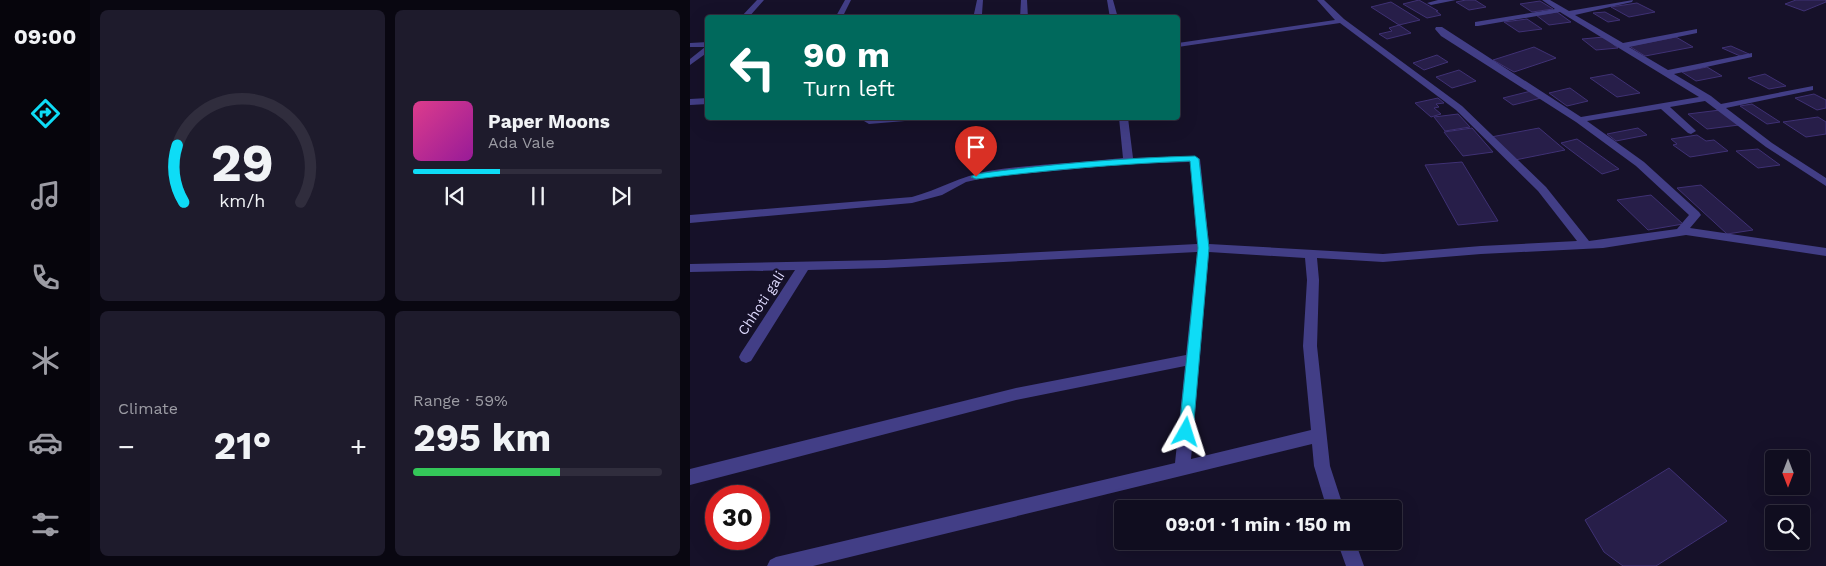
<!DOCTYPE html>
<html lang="en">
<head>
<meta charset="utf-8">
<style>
	body { margin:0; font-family:"Work Sans",sans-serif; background:#1e1b2c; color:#f1f3f6; height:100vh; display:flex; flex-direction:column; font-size:19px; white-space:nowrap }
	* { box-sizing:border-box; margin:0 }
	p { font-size:16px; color:#9c9ca4 }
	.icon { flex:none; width:28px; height:28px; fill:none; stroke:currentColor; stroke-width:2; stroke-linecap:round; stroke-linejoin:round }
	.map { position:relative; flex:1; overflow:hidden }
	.details { display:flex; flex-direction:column; gap:10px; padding:10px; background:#090711; width:600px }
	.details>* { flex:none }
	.hud { position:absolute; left:15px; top:15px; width:475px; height:105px; border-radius:5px; box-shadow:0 5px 20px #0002,0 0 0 1px #302d3d; background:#00695c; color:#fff; overflow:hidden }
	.needle { width:32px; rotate:180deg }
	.fabs { position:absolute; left:1075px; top:450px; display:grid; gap:10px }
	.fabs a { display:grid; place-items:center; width:45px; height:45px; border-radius:5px; background:#100d1f; box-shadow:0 5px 20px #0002,0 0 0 1px #302d3d; font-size:25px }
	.speed { position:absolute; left:15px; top:485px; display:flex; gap:10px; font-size:25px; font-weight:700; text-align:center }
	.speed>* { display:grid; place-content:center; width:65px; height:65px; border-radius:50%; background:#100d1f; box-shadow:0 5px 20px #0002,0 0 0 1px #302d3d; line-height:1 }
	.speed .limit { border:8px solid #d22; background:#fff; color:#111 }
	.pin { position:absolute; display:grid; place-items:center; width:42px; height:42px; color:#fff; margin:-51px -21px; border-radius:50% 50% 50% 0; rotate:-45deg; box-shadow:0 0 5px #0007 }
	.pin .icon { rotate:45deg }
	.me { position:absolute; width:55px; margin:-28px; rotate:6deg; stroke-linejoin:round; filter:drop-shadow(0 0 4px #0008) }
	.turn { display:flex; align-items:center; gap:18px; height:105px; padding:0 15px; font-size:22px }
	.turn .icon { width:65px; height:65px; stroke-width:2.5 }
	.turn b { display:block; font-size:35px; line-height:42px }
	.big { font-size:38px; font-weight:700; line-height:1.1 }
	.details .card { flex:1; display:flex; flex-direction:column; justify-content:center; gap:8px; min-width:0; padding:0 18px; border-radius:8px; background:#1e1b2c }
	.details .dial { align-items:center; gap:0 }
	.dial svg { height:130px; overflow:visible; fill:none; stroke:#302d3d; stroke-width:7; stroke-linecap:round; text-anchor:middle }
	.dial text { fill:#f1f3f6; stroke:none }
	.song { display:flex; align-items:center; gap:15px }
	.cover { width:60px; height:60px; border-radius:8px; background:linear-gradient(135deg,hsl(330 70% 55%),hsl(300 70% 35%)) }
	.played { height:5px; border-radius:2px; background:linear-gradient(90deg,#0edcf6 35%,#302d3d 35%) }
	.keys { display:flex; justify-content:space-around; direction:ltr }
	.heat { display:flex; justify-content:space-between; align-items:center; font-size:28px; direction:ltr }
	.charge { height:8px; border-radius:4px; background:linear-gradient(90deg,#34c759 59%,#302d3d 0) }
	.details .tiles { flex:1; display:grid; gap:10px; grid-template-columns:repeat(2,1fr) }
	.trip { position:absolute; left:424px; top:500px; width:288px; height:50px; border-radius:5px; background:#100d1f; box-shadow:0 5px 20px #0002,0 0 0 1px #302d3d; font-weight:700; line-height:50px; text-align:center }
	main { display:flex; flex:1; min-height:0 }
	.menu { display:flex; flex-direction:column; width:90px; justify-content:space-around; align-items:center; background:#06050c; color:#9c9ca4 }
	.menu .icon { width:35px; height:35px }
	.menu .selected { color:#0edcf6 }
	.menu b { font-size:22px; color:#f1f3f6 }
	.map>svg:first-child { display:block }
	.building { fill:#271e49; stroke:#3f3174 }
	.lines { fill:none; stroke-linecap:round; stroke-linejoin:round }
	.street { fill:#423e86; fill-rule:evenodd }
	.route { fill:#0edcf6; stroke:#098fa0 }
	.labels { text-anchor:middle; stroke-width:5; stroke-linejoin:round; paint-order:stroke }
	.street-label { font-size:14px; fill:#dfdafe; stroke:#161129 }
</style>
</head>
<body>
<main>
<nav class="menu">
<b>09:00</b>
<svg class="icon selected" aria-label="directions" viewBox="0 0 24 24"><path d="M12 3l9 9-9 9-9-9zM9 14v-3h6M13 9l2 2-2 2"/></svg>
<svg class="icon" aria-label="music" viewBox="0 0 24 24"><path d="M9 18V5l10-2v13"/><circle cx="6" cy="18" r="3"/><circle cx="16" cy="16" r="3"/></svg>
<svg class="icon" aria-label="phone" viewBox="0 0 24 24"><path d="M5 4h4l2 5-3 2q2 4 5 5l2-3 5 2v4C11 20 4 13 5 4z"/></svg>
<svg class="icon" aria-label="climate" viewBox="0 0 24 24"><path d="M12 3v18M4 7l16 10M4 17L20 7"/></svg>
<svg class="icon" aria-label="car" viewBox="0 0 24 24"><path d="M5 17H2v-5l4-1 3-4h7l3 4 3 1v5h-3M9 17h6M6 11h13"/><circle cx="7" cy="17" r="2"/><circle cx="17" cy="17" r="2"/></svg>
<svg class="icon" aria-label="filters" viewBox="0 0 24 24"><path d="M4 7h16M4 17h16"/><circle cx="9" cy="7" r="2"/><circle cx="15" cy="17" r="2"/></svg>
</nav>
<section class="details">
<div class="tiles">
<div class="card dial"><svg viewBox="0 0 100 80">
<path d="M14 69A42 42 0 1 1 86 69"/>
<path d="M14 69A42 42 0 0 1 10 34" stroke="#0edcf6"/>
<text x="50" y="56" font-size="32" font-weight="700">29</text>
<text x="50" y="72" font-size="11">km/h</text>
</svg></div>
<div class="card">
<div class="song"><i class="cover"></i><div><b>Paper Moons</b><p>Ada Vale</p></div></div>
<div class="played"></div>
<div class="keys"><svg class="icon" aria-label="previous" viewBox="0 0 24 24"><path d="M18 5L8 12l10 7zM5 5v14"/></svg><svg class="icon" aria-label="pause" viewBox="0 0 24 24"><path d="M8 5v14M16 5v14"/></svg><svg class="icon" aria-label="next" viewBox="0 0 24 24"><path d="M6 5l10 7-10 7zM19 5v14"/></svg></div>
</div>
<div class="card"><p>Climate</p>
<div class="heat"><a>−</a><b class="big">21°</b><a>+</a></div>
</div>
<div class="card"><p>Range · 59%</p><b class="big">295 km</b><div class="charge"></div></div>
</div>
</section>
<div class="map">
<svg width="1136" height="566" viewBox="0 0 1136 566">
	<rect width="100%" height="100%" fill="#161129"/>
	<path class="building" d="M729,0l19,11h-2l5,4 -14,3 -24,-14z
		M776,0h9l11,7 -17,3 -13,-8z
		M1106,0h30v2l-22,9 -19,-7z
		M850,1l13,8 -21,3 -12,-8z
		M701,2l29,18 -21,5 -28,-18z
		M947,3l18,9 -26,5 -18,-10z
		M867,12l14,10 -22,3 -13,-10z
		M915,12l15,8 -12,2 -15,-9z
		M837,19l15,10 -23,3 -15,-10z
		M709,25l12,8 -24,6 -8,-5 13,-3 -3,-3z
		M914,37l14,11 -22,2 -14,-11z
		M986,37l17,10 -48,9 -16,-10z
		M1041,46l18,8 -9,2 -18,-8z
		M844,47l22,11 -42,14 -21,-12z
		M747,55l11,7 -24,8 -11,-7z
		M1017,67l15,9 -26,5 -14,-9z
		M769,70l17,11 -24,7 -16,-11z
		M922,74l28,19 -23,4 -27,-19z
		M1075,74l21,12 -17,3 -21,-11z
		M880,88l18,13 -21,5 -18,-13z
		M841,91l10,7 -28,7 -10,-7z
		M1124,94l12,6v8l-9,2 -22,-12z
		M748,98l6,5 -8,1 3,3 -5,1 7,6 -10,3 -16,-14z
		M1062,104l28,18 -13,2 -27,-18z
		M1030,110l19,15 -32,4 -19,-15z
		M768,114l12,13 -25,4 -11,-14z
		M1128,117l8,5v12l-20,3 -23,-15z
		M782,128l21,24 -30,4 -19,-24z
		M849,128l26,22 -50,10 -24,-23z
		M948,128l9,7 -31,6 -9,-7z
		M1007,135l9,6 8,-1 14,11 -38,6 -17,-12 4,-1 -6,-5z
		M887,139l42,30 -17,5 -41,-31z
		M1068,149l22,16 -22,3 -22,-17z
		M772,162l36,59 -40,4 -33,-60z
		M1011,185l52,45 -26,4 -50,-46z
		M961,195l32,29 -35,6 -31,-30z
		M979,468l58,53 -71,45h-33l-19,-14 -19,-32z"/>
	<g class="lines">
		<path class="street" d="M67,0h7l-16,18h-8z
			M155,0h6l-9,18h-7z
			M287,0h6l-1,14 -4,2 -4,-2z
			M331,0h6l1,18h-8z
			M417,0h6l5,18h-8z
			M627,0h7l20,19 118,87 84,81 43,54 88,-12 12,-14 -53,-49 -60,-44 -135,-86 -6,-7 1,-2h6l139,90 118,-20 -139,-85 -82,14h-3v-4l80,-13 -13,-9h8l19,11 64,-11 -1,2 -57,13 48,28 74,-14v4l-68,14 39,23 84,-17v4l-78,17 37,22 10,8 92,-18v4l-87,18 46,35 54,35v8l-60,-39 -61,-46 -35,6 24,22 2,2 -5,3 -3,-1 -27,-24 -74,12 57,41 55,50 2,3 -11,13 136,20v8l-140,-21 -83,13 -122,6 -98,8 -66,-4 2,22 -2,66 13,120 14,43h-17l-13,-43 -2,-22 -499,122h-46l3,-6 6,-3 399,-94 10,-97 -169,34 -326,85v-16l326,-81 170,-33 11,-103 -312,16 -77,2 -57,91 -5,2 -5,-2 -2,-4 2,-4 54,-83 -105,2v-8l195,-4 312,-16 -7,-82 -62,2 -139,13 -23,5 -24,13 -30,8 -222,20v-8l222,-18c26,-7 49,-21 76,-26 44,-7 91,-8 135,-13l-4,-40h9l5,40 62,-2 5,3 9,85 174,10 98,-8 96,-5 -39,-50 -82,-81 -116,-87 -162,24v-4l157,-23zM519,252l96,6 2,22 -4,66 8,84 -120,29z
			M748,0h18l-25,5 -4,-2z
			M18,42v10l-18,13v-6l15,-12h-15v-4z
			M18,98v6l-18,1v-6z
			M187,118h33l-5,3 -36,3 -5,-3 2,-2z
			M647,541h18l9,25h-18z"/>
	</g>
	<path class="route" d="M505,156l4,3 10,89 -16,184 -2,4 -5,2 -5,-2 -2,-4 19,-184 -8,-87c-72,3 -143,9 -214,18l-5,-2 5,-3c73,-10 145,-16 219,-18z"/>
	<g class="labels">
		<g class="street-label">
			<text transform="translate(71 303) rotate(-57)" y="5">Chhoti gali</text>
		</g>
	</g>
</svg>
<div class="fabs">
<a><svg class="needle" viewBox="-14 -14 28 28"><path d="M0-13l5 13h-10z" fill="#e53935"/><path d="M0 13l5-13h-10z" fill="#9c9ca4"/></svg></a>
<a><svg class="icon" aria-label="search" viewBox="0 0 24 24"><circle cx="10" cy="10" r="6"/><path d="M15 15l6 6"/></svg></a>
</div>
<div class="speed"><div class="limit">30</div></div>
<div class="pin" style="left:286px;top:177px;background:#d93025"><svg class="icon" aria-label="arrive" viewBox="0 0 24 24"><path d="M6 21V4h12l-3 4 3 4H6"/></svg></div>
<svg class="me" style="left:496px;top:432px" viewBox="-20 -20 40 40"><path d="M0-17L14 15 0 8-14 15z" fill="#0edcf6" stroke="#fff" stroke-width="4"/></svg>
<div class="trip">09:01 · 1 min · 150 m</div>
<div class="hud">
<div class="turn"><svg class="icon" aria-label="left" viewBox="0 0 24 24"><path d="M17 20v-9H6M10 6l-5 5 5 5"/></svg><div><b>90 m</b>Turn left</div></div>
</div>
</div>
</main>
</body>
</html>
